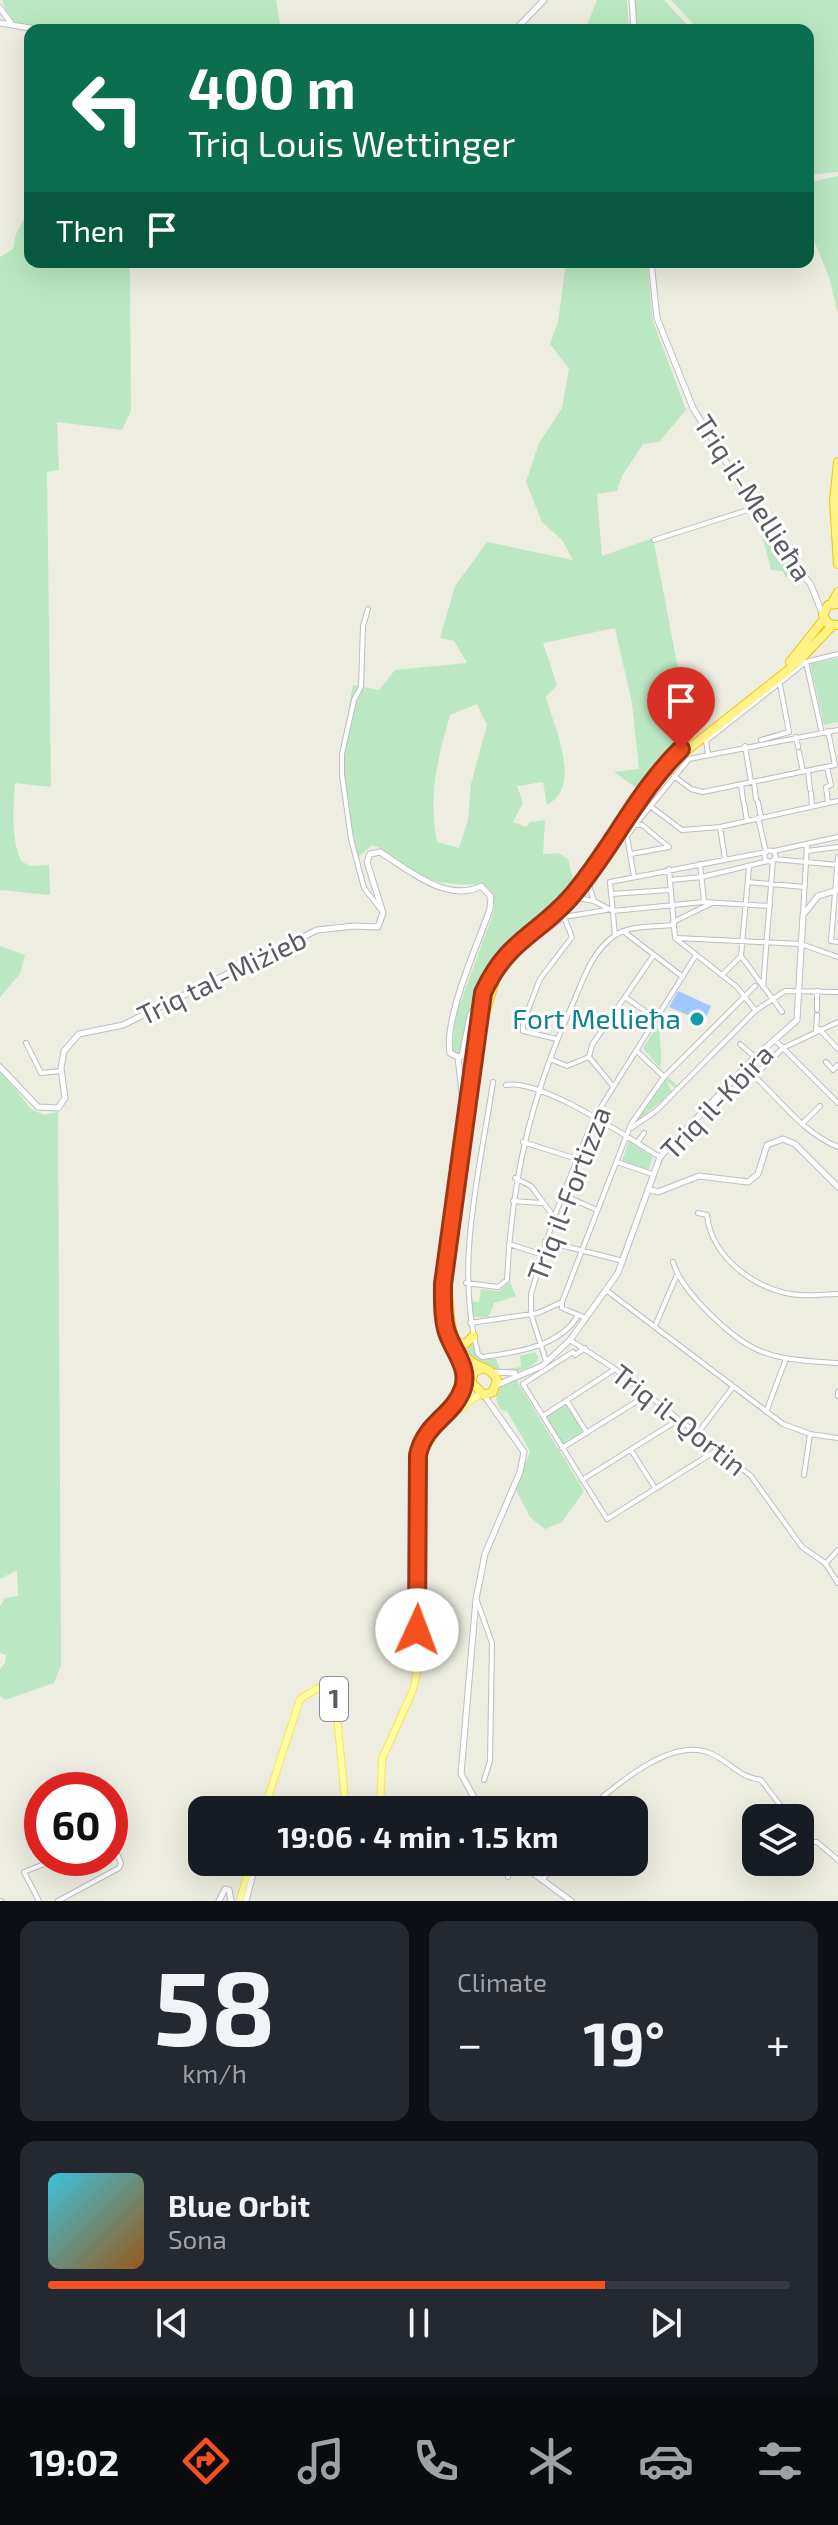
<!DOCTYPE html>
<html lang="en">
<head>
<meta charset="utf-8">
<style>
	body { margin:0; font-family:"Exo 2",sans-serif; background:#242831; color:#f1f3f6; height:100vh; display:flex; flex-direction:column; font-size:30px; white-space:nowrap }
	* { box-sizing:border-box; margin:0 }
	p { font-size:26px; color:#9ea1a6 }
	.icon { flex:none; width:44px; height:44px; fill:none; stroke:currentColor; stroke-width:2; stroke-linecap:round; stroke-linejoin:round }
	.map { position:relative; height:1901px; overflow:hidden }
	.panel { display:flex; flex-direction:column; gap:20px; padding:20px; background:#0d0f14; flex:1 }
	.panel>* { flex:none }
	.banner { position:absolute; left:24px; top:24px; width:790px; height:244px; border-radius:16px; box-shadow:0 8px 32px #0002; background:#0b6e4f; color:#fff; overflow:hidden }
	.buttons { position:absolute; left:742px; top:1804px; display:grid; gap:16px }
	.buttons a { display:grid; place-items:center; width:72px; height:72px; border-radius:16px; background:#171b24; box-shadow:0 8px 32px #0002; font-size:40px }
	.speed { position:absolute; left:24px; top:1772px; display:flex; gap:16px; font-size:40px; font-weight:700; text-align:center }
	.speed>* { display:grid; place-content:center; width:104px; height:104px; border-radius:50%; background:#171b24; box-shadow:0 8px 32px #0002; line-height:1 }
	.speed .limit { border:12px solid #d22; background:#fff; color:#111 }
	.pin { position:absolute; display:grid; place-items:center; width:68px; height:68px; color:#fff; margin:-82px -34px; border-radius:50% 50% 50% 0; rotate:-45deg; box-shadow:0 0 8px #0007 }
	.pin .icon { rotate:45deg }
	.me { position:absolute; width:88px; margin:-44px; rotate:2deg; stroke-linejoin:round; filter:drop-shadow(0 0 6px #0008) }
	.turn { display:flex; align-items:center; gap:28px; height:168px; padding:0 32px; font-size:36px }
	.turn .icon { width:104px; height:104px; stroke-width:2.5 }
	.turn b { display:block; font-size:56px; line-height:68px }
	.then { display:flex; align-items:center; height:76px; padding:0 32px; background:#0003; gap:16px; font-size:30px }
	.big { font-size:60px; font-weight:700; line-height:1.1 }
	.panel .tile { flex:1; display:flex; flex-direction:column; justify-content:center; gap:12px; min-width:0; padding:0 28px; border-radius:16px; background:#242831 }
	.panel .dial { align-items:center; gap:0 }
	.dial b { font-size:104px; line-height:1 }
	.song { display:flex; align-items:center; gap:24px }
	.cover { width:96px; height:96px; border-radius:12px; background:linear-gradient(135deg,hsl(190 70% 55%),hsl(30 70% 35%)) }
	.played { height:8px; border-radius:4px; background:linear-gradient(90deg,#f55020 75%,#363941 75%) }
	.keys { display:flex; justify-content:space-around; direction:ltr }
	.heat { display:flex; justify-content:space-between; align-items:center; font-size:44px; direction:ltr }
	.panel .tiles { flex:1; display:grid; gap:20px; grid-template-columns:1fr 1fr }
	.tile:last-child { grid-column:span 2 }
	.trip { position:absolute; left:188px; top:1796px; width:460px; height:80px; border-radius:16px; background:#171b24; box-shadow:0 8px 32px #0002; font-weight:700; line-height:80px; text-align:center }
	.tab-bar { display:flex; height:128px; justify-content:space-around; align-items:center; background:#090b0e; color:#9ea1a6 }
	.tab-bar .icon { width:56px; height:56px }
	.tab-bar .current { color:#f55020 }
	.tab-bar b { font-size:36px; color:#f1f3f6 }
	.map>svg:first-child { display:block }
	.green { fill:#bbe8c2; fill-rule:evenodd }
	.water { fill:#a0c8ff }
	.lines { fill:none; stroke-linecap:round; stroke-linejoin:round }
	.street-casing { stroke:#bcbdc4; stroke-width:6 }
	.secondary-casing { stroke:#bcbec6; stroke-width:7 }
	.primary-casing { stroke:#fbe44d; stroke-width:8 }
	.highway-casing { stroke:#efc700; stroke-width:10 }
	.street { stroke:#fff; stroke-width:4 }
	.secondary { stroke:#fff; stroke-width:5 }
	.primary { stroke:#fffea5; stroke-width:6 }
	.highway { stroke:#fff287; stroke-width:8 }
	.route-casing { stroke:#9f3415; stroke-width:20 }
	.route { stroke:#f55020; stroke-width:14 }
	.culture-dot { fill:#0f9aa8; stroke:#fff; stroke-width:3 }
	.labels { text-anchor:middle; stroke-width:6; stroke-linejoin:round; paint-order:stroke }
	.shield { fill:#fff; stroke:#8c8d92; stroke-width:2 }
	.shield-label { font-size:26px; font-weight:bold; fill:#5a5c63 }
	.street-label { font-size:28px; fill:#5a5c63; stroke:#fff }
	.culture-label { font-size:28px; fill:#0d838f; stroke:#fff; text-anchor:end }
</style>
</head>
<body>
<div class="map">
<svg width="838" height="1901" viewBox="0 0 838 1901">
	<rect width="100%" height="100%" fill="#eeede1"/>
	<path class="green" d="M2,0h274l5,30h-236l-32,-5z
		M597,0h30l2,30h-44z
		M634,0h30l28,30h-55z
		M671,0h167v172l-30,3v-145h-109z
		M838,176v137l-9,-36 -21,-51v-47l7,2z
		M30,208v54h99l1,12 1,137 -9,19 -65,-8 2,48 -12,2 4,315 -36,-4c-2,24 -4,56 6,78l9,5 19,-1 1,30 -50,-5v-633l13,-8 3,-15z
		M566,262h81l6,59 33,89 -27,32 -16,2 -21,32 -5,15 -20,3 5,62 51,-18 38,198 -51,55 -26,-19 25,-3 -7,-66 -17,-75 -72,15 14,42 -11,12c8,31 37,89 1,108l-4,-23 -26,4 6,17 -10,19 13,5 4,-5 15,-2 -2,34 15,-1 10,6 6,23c-17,25 -40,40 -62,61 -29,27 -47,73 -51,112l-5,1 -4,-5 4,-36 38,-104v-17l-12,-10c-29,2 -54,-1 -79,-18 -11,-8 -18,-17 -31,-21l-14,12 -19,-97 14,-75 26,5 16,-20 72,-7 -13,-22 -14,-3 15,-52 32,-44 86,18 -11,-20 -20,-18 -16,-40 13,-39 23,-35 7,-39 -19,-25 8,-22zM477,704l10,21 -16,59 -3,36 -9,28 -22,-6c-9,-49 0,-80 13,-127z
		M758,519l37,52 3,3 -13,3 -2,-6 -12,-1z
		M838,658v64l-14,3 -14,-61z
		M0,946l25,9 -5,19 -20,23z
		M662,1019c-6,17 2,32 -2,49l-17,-20z
		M0,1070l31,39 13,6 14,-3 3,553 -7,18 -49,17 -5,-4v-27l5,-6 1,-8 -6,-2v-47l5,-8 13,-2 -1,-26 -17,9z
		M668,1077l11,10 -3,2 -10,-9 6,13 -39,31z
		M629,1141l24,16 -5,14 -26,-10z
		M510,1282l6,14 -22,7 -5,14h-16l-3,-16 9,1 2,-13 18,2z
		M472,1342l5,16 19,1 4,11 21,-3 -1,-11 15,-4 4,6c-20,26 -61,13 -77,-12z
		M515,1378l69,113 -22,31 -17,7 -15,-12 -14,-27 14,-39 -23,-40 -6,-1c-11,-16 -1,-25 14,-32z
		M566,1403l17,26 -1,5 -18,12 -19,-30z"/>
	<path class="water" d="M678,991l33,15 -7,16 -35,-15z"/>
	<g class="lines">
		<defs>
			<path id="street" d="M654,540l100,-32
				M368,609l-5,17 -2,61 -7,13 -12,54v21l9,64 13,49 18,23
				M806,662l15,67
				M796,737l2,10
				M761,740l28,-8 -9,-47
				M745,746l6,36
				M799,752l4,20
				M708,754l-2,-13 100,-79 32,-8
				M827,767l4,18 -5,2 2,16
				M808,771l2,18
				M674,776l17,13 12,3 132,-27 -7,-34
				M754,782l2,17
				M741,784l2,16
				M811,793l1,13
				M758,802l3,16
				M744,803l3,18
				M650,806l32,24 38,-3 118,-26
				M635,825l54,-66 149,-29
				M720,827l5,32
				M764.5 856a5.5 5.5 0 1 1 11 0a5.5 5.5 0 1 1-11 0Z
				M774,851l64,-14
				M807,851l31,-4
				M631,854l38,-7 -27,-22h-7l-8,11 7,41
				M838,857l-7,84 7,1
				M774,859l64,6
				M700,864l4,37
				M669,869l6,69 62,49 18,23
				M670,880l32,-3 66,-16
				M588,882l6,19
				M748,882l56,5
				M611,894l59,-4
				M577,898l17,3 19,10 91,-9 66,4
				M803,915l4,-71
				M673,922l37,-18
				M548,928l16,-11 42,-7
				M623,931l60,46
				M615,935l-5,-53 156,-30 -8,-34
				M677,938l124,6 37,13
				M741,956l41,56
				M722,975l19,-19 8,-89
				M763,987l10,-127
				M625,997l31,22
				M817,1010v-19
				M819,1029l19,20
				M816,1031l1,-16
				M557,1039l-34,-8v-8l17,-44 32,-42 -8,-20
				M775,1040l63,63
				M26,1043l15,30 20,-2
				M740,1044l15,13
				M637,1051l27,26
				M550,1059l17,7 22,-9
				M826,1062l7,8 5,-5
				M745,1068c32,26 54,63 93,79
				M754,1076l29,-28 55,-26
				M493,1082c-13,89 -39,183 -15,272l4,3c31,-4 79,-10 96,-42
				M506,1085c35,-7 122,53 154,72
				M612,1085l-23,-28 3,-12 61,-89
				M802,1124l18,-18
				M631,1128l25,-17 99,-100 30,-20 53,1
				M523,1142l54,17
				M637,1143l7,-10
				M617,1162l35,12
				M515,1178l16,8 23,31
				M563,1195l34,15
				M513,1201l28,2
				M698,1213l9,2c4,43 52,78 93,80 13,1 26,-1 38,-1
				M545,1241l78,20
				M509,1244l31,10
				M673,1262c7,27 57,76 85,88 25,11 53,11 80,13
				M466,1283l32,4 9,-7c5,-104 24,-183 66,-277 11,-25 18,-50 41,-67 14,-11 41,-9 59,-11
				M606,1290l177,134 27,10 28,4
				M562,1302l69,-178 33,-47 91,-91
				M562,1302v6l24,10
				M470,1323l68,-10 24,-11
				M655,1326l21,-49
				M570,1340l45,29 136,107 51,71 23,16 13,20
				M585,1348l-10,7 -2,-3 -50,32 84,135 110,-69
				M546,1361l-15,-47v-20l23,-77 40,-99 102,-163
				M838,1392v4
				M567,1401l20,32
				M766,1412l20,-53
				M543,1416l72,-47
				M697,1434l36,-47
				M562,1448l85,-53
				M631,1450l24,38
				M804,1475l6,-41
				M582,1480l96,-60
				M826,1563l12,-13
				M477,1601l15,42 -2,118 -6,19
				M587,1810c27,-23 81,-71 120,-58 21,7 30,25 54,28l29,38
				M800,1833l6,9h11l21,18
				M506,1862l2,15
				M544,1878l13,-16
				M0,1901h1
				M39,1901l-15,-29 35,-14
				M58,1901l61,-33 2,-5 -11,-25"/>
			<path id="secondary" d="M632,0l2,30
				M0,8l11,15
				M0,23l42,7
				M515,30l29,-30
				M651,262l6,56 36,90 61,100 57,77 12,30
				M458,1057l4,-1 8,-40 13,-23
				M0,1067l38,40 20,1 7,-10 -4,-30 3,-17 15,-17 44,-9 194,-95 37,-4 24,1 5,-14 -16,-51 3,-8 10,-2c26,16 67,52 101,34l10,11 -1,12c-12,35 -46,108 -40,144l8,4 7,62
				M648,1189l10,3 41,-16 49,6 10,-8 9,-29 16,-6 12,5 43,43
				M493,1372l22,1
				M497,1385l45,-19 28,-26 48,-67 42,-116 95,-100 42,-37 6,-105 15,-19 20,-6
				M481,1810l-20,-36 15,-175 9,-45 35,-82 4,-20 -40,-57
				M518,1862l53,39
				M219,1901l6,-12 4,1 2,11
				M246,1901l10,-39"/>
			<path id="primary" d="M420,1460l21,-38 39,-28
				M264,1810l36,-111 18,-11 13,7 5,10 10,105
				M380,1810l2,-51 31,-69 5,-23v-212l7,-22 46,-49
				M240,1901l10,-39"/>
			<path id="highway" d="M838,462l-4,39 4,63
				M832,603l6,-11
				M838,604l-10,1 -5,10 5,9 10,1
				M790,662l34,-43
				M446,1247c-7,55 -3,85 25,133
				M457,1342l8,2 8,-8
				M483,1368l-9,4 -3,10 13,13 9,-3 4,-12c-5,-12 -15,-11 -25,-18 -24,-16 -23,-52 -24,-78l35,-264 15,-49 24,-29 33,-24 20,-20 68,-98 39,-46 114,-90 36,-38
				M457,1401l7,-15v-15"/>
		</defs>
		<use href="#street" class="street-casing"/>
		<use href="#secondary" class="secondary-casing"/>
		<use href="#primary" class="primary-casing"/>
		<use href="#highway" class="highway-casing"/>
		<use href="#street" class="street"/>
		<use href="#secondary" class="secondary"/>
		<use href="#primary" class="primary"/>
		<use href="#highway" class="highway"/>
	</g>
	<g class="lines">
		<defs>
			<path id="route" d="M417,1630l1,-175c7,-33 36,-39 45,-67 7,-22 -12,-39 -17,-59 -4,-15 -3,-30 -3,-45l40,-291c24,-53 53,-57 87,-95 41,-47 66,-105 111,-149"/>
		</defs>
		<use href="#route" class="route-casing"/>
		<use href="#route" class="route"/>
	</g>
	<circle class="culture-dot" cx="697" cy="1019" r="8"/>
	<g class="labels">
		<rect class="shield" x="320" y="1677" width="28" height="44" rx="6"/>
		<g class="shield-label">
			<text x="334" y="1708">1</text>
		</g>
		<g class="street-label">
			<text transform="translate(753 498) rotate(57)" y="10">Triq il-Mellieħa</text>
			<text transform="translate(222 977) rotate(-26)" y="10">Triq tal-Miżieb</text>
			<text transform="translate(717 1102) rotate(-46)" y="10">Triq il-Kbira</text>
			<text transform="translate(569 1194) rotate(-69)" y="10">Triq il-Fortizza</text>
			<text transform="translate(679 1420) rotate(38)" y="10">Triq il-Qortin</text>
		</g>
		<g class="culture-label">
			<text x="681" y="1029">Fort Mellieħa</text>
		</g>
	</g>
</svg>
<div class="buttons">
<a><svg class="icon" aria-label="layers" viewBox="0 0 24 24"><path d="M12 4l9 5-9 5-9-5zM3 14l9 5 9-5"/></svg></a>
</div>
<div class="speed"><div class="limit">60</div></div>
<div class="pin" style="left:681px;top:749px;background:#d93025"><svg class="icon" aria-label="arrive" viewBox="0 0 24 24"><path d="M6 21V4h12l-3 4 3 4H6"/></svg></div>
<svg class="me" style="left:417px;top:1630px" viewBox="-20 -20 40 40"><circle r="19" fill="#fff"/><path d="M0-13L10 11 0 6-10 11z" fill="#f55020"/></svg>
<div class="trip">19:06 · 4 min · 1.5 km</div>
<div class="banner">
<div class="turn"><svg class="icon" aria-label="left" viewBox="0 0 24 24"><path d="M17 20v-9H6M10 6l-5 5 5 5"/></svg><div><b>400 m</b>Triq Louis Wettinger</div></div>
<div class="then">Then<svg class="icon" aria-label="arrive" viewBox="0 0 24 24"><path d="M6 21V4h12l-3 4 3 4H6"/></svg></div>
</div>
</div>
<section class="panel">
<div class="tiles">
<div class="tile dial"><b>58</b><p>km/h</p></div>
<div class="tile"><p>Climate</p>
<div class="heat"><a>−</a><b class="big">19°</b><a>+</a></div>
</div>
<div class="tile">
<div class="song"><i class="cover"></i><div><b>Blue Orbit</b><p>Sona</p></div></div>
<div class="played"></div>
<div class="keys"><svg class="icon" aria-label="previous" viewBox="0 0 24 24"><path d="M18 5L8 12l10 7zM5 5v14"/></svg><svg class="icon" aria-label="pause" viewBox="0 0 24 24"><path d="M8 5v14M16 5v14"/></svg><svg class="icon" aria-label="next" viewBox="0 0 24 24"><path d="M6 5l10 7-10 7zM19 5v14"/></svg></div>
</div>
</div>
</section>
<nav class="tab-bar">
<b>19:02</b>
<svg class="icon current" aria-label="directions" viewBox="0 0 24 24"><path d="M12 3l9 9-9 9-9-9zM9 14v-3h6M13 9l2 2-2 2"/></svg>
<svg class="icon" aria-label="music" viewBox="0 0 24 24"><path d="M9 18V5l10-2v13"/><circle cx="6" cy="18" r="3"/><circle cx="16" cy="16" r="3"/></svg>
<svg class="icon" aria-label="phone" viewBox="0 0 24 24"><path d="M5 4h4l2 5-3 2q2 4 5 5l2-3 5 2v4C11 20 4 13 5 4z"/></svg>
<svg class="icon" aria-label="climate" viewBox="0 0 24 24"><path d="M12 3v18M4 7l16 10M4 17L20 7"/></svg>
<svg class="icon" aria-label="car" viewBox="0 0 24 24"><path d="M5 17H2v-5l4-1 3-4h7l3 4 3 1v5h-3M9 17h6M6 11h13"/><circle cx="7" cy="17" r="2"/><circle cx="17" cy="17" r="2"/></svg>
<svg class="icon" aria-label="filters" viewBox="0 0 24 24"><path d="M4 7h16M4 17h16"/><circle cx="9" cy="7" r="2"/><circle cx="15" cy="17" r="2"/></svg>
</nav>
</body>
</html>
